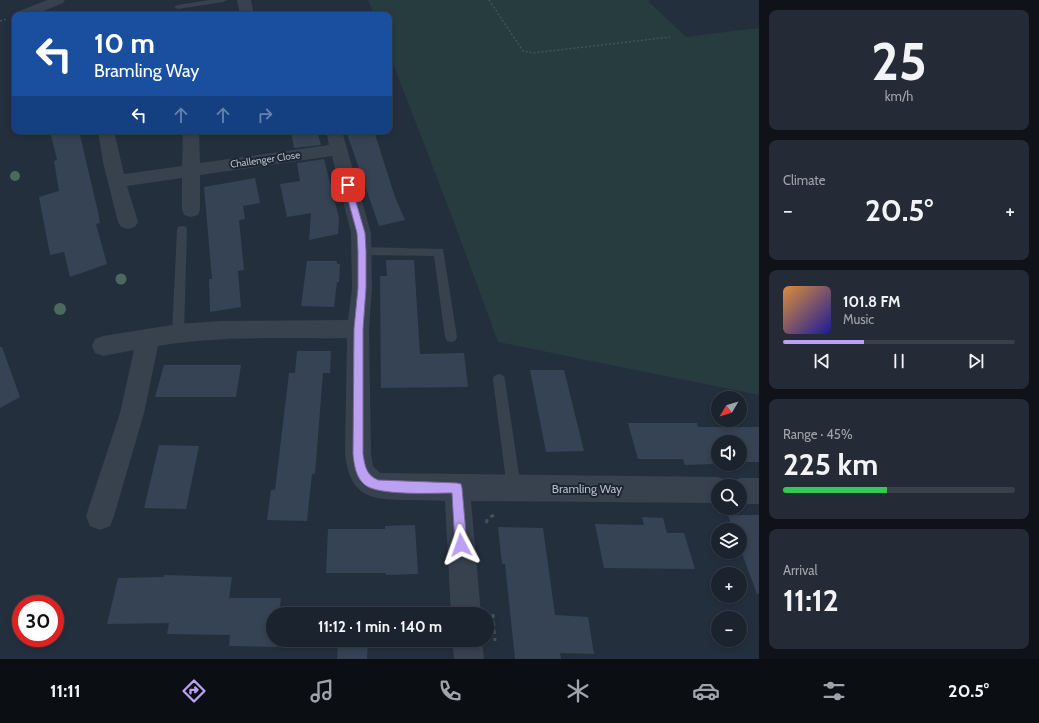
<!DOCTYPE html>
<html lang="en">
<head>
<meta charset="utf-8">
<style>
	body { margin:0; font-family:Cabin,sans-serif; background:#242b36; color:#f1f3f6; height:100vh; display:flex; flex-direction:column; font-size:15px; white-space:nowrap }
	* { box-sizing:border-box; margin:0 }
	p { font-size:13px; color:#a0a4aa }
	.icon { flex:none; width:22px; height:22px; fill:none; stroke:currentColor; stroke-width:2; stroke-linecap:round; stroke-linejoin:round }
	.map { position:relative; flex:1; overflow:hidden }
	.sheet { display:flex; flex-direction:column; gap:10px; padding:10px; background:#0f1319; width:280px }
	.sheet>* { flex:none }
	.guide { position:absolute; left:12px; top:12px; width:380px; height:122px; border-radius:8px; box-shadow:0 2px 6px #0003,0 0 0 1px #39404a; background:#1a4fa0; color:#fff; overflow:hidden }
	.needle { width:26px; rotate:232deg }
	.controls { position:absolute; left:711px; top:391px; display:grid; gap:8px }
	.controls a { display:grid; place-items:center; width:36px; height:36px; border-radius:50%; background:#1b232e; box-shadow:0 2px 6px #0003,0 0 0 1px #39404a; font-size:20px }
	.speed { position:absolute; left:12px; top:595px; display:flex; gap:8px; font-size:20px; font-weight:700; text-align:center }
	.speed>* { display:grid; place-content:center; width:52px; height:52px; border-radius:50%; background:#1b232e; box-shadow:0 2px 6px #0003,0 0 0 1px #39404a; line-height:1 }
	.speed .limit { border:6px solid #d22; background:#fff; color:#111 }
	.pin { position:absolute; display:grid; place-items:center; width:34px; height:34px; color:#fff; margin:-17px; border-radius:8px; box-shadow:0 2px 6px #0006 }
	.me { position:absolute; width:44px; margin:-22px; rotate:356deg; stroke-linejoin:round; filter:drop-shadow(0 0 3px #0008) }
	.turn { display:flex; align-items:center; gap:14px; height:84px; padding:0 16px; font-size:18px }
	.turn .icon { width:52px; height:52px; stroke-width:2.5 }
	.turn b { display:block; font-size:28px; line-height:34px }
	.lanes { display:flex; align-items:center; height:38px; padding:0 16px; background:#0003; justify-content:center; gap:20px; direction:ltr }
	.lanes .off { opacity:.35 }
	.big { font-size:30px; font-weight:700; line-height:1.1 }
	.sheet .widget { flex:1; display:flex; flex-direction:column; justify-content:center; gap:6px; min-width:0; padding:0 14px; border-radius:8px; background:#242b36 }
	.sheet .dial { align-items:center; gap:0 }
	.dial b { font-size:52px; line-height:1 }
	.song { display:flex; align-items:center; gap:12px }
	.cover { width:48px; height:48px; border-radius:6px; background:linear-gradient(135deg,hsl(30 70% 55%),hsl(240 70% 35%)) }
	.played { height:4px; border-radius:2px; background:linear-gradient(90deg,#bca0f2 35%,#39404a 35%) }
	.keys { display:flex; justify-content:space-around; direction:ltr }
	.heat { display:flex; justify-content:space-between; align-items:center; font-size:22px; direction:ltr }
	.charge { height:6px; border-radius:3px; background:linear-gradient(90deg,#34c759 45%,#39404a 0) }
	.trip { position:absolute; left:266px; top:607px; width:228px; height:40px; border-radius:20px; background:#1b232e; box-shadow:0 2px 6px #0003,0 0 0 1px #39404a; font-weight:700; line-height:40px; text-align:center }
	.dock { display:flex; height:64px; justify-content:space-around; align-items:center; background:#0b0e12; color:#a0a4aa }
	.dock .icon { width:28px; height:28px }
	.dock .current { color:#bca0f2 }
	.dock b { font-size:18px; color:#f1f3f6 }
	main { display:flex; flex:1; min-height:0 }
	.map>svg:first-child { display:block }
	.green { fill:#263c3f }
	.building { fill:#364354 }
	.lines { fill:none; stroke-linecap:round; stroke-linejoin:round }
	.path-far1 { stroke:#3f5557; stroke-width:1.5; stroke-dasharray:2 2; stroke-linecap:butt }
	.path { stroke:#3f5557; stroke-width:3; stroke-dasharray:4 4; stroke-linecap:butt }
	.lane { fill:#38414e; fill-rule:evenodd }
	.street { fill:#38414e; fill-rule:evenodd }
	.tree { fill:#4b6a5d }
	.route { fill:#bca0f2; stroke:#7a689d }
	.labels { text-anchor:middle; stroke-width:4; stroke-linejoin:round; paint-order:stroke }
	.far-street-label { font-size:10px; fill:#b4bcc9; stroke:#1d2633 }
	.street-label { font-size:12px; fill:#b4bcc9; stroke:#1d2633 }
</style>
</head>
<body>
<main>
<div class="map">
<svg width="759" height="659" viewBox="0 0 759 659">
	<rect width="100%" height="100%" fill="#242f3e"/>
	<path class="green" d="M368,0h284l-4,1 38,36 73,-9v367l-261,-53 -44,-120 -65,-169v-38h-15z"/>
	<path class="building" d="M53,131h26l19,81 2,11 -4,1 11,40 -37,13 -6,-25 -14,3 -11,-58 20,-6 -5,-30 3,-1 -6,-25h3z
		M291,131h26l4,14 -27,3z
		M346,131h28l21,66 10,23 -26,6z
		M324,159l15,59 -1,16 -29,6 2,-27 -24,4 -7,-33 20,-3 -3,-18z
		M255,178l5,25 -17,3 2,13 -6,1 5,50 -6,1 3,36 -31,5 -1,-33h3l-8,-92z
		M386,260h28l6,94 44,-1 4,34 -87,1 -1,-112h7z
		M307,261h30v3h3l-1,18h-2l-3,25 -33,-1z
		M0,347h2l18,50 -20,11z
		M297,351h34l-1,22h-7l-8,101h-3l-5,47 -40,-1 4,-30h4l14,-117h6z
		M164,365h77l-5,32h-81z
		M530,370h34l20,81 -38,1z
		M628,423h69l1,4h61v35h-19v-20h-22v20l-6,1 1,1 -28,1 -2,-6h-45z
		M159,445l40,1 -13,63 -42,-1z
		M728,515h31v78l-2,1 -17,-46v-18h-7z
		M642,517l21,1 4,15h17l11,36 -91,-1 -9,-44 49,1z
		M415,525l3,49 -32,1v-2h-60l2,-44h57v-3z
		M498,527l45,1 12,87 33,2 6,37 -34,-1 1,6h-46l-10,-95h-3z
		M164,575l68,2 -3,21h52l-2,16h-6v26h4v7l-48,-1 1,-11 -63,-1 2,-11 -62,1 11,-46 46,-1z
		M338,640h30l-1,19h-30z"/>
	<g class="lines">
		<path class="path-far1" d="M489,0l34,51 10,2 137,-16
			M0,21l7,-2"/>
		<path class="path" d="M486,523l2,-5 8,-4
			M493,614l2,27"/>
		<path class="lane" d="M209,0h18l-4,2 -45,7 -4,-2 4,-2z
			M182,226l4,1 1,3 -3,103 -2,4 -4,1 -4,-1 -2,-4 5,-103 1,-3z
			M362,247l81,2 14,88 -2,4 -4,1 -4,-1 -2,-4 -11,-81 -72,-1 -4,-1 -1,-3 1,-3z
			M499,374l5,2 1,4 16,108 -2,5 -5,2 -5,-2 -2,-5 -14,-108 1,-4z"/>
		<path class="street" d="M47,0h18l-2,3 -29,12h-19l2,-3z
			M237,0h14l3,15h-14z
			M98,131h16l10,43 58,-8 1,-35h16l1,32 129,-18 -3,-14h16l29,102 1,55 -3,41 2,125 2,12 7,7 338,4 9,4 2,4 2,-3 9,-4h19v26h-19v-18h-22v17l-247,-2 10,113h-30l-6,-113c-15,-1 -29,-1 -44,-1 -36,-1 -51,-7 -56,-46l2,-116c-63,1 -127,-3 -189,8l-14,67 -30,103 -4,10 -10,4 -10,-4 -4,-10 34,-103 14,-63 -31,6 -8,-3 -3,-7 3,-7 8,-3 75,-12 43,-3 127,-1 4,-32 -1,-55 -19,-77 -132,19v35l-2,5 -7,2 -7,-2 -2,-5v-32l-55,8 11,36 -3,5 -7,2 -7,-2 -3,-5 -15,-60z
			M452,640h30l2,19h-30z"/>
	</g>
	<g class="tree">
		<circle cx="15" cy="176" r="5"/>
		<circle cx="121" cy="279" r="5.5"/>
		<circle cx="60" cy="309" r="6"/>
	</g>
	<path class="route" d="M348,183l3,2 14,48 1,18v37l-3,41v125c2,12 3,21 15,26l79,3 4,1 1,4 5,57 -2,4 -4,2 -4,-2 -2,-4 -3,-52c-19,0 -73,3 -87,-8 -9,-7 -11,-20 -12,-31l1,-125 4,-41v-37l-1,-18 -13,-48z"/>
	<g class="labels">
		<g class="far-street-label">
			<text transform="translate(265 159) rotate(-8)" y="4">Challenger Close</text>
		</g>
		<g class="street-label">
			<text x="587" y="493">Bramling Way</text>
		</g>
	</g>
</svg>
<div class="controls">
<a><svg class="needle" viewBox="-14 -14 28 28"><path d="M0-13l5 13h-10z" fill="#e53935"/><path d="M0 13l5-13h-10z" fill="#a0a4aa"/></svg></a>
<a><svg class="icon" aria-label="sound" viewBox="0 0 24 24"><path d="M4 9h4l5-4v14l-5-4H4zM17 9q2 3 0 6"/></svg></a>
<a><svg class="icon" aria-label="search" viewBox="0 0 24 24"><circle cx="10" cy="10" r="6"/><path d="M15 15l6 6"/></svg></a>
<a><svg class="icon" aria-label="layers" viewBox="0 0 24 24"><path d="M12 4l9 5-9 5-9-5zM3 14l9 5 9-5"/></svg></a>
<a>+</a>
<a>−</a>
</div>
<div class="speed"><div class="limit">30</div></div>
<div class="pin" style="left:348px;top:185px;background:#d93025"><svg class="icon" aria-label="arrive" viewBox="0 0 24 24"><path d="M6 21V4h12l-3 4 3 4H6"/></svg></div>
<svg class="me" style="left:461px;top:545px" viewBox="-20 -20 40 40"><path d="M0-17L14 15 0 8-14 15z" fill="#bca0f2" stroke="#fff" stroke-width="4"/></svg>
<div class="trip">11:12 · 1 min · 140 m</div>
<div class="guide">
<div class="turn"><svg class="icon" aria-label="left" viewBox="0 0 24 24"><path d="M17 20v-9H6M10 6l-5 5 5 5"/></svg><div><b>10 m</b>Bramling Way</div></div>
<div class="lanes"><svg class="icon" aria-label="left" viewBox="0 0 24 24"><path d="M17 20v-9H6M10 6l-5 5 5 5"/></svg><svg class="icon off" aria-label="ahead" viewBox="0 0 24 24"><path d="M12 20V5M6 11l6-6 6 6"/></svg><svg class="icon off" aria-label="ahead" viewBox="0 0 24 24"><path d="M12 20V5M6 11l6-6 6 6"/></svg><svg class="icon off" aria-label="right" viewBox="0 0 24 24"><path d="M7 20v-9h11M14 6l5 5-5 5"/></svg></div>
</div>
</div>
<section class="sheet">
<div class="widget dial"><b>25</b><p>km/h</p></div>
<div class="widget"><p>Climate</p>
<div class="heat"><a>−</a><b class="big">20.5°</b><a>+</a></div>
</div>
<div class="widget">
<div class="song"><i class="cover"></i><div><b>101.8 FM</b><p>Music</p></div></div>
<div class="played"></div>
<div class="keys"><svg class="icon" aria-label="previous" viewBox="0 0 24 24"><path d="M18 5L8 12l10 7zM5 5v14"/></svg><svg class="icon" aria-label="pause" viewBox="0 0 24 24"><path d="M8 5v14M16 5v14"/></svg><svg class="icon" aria-label="next" viewBox="0 0 24 24"><path d="M6 5l10 7-10 7zM19 5v14"/></svg></div>
</div>
<div class="widget"><p>Range · 45%</p><b class="big">225 km</b><div class="charge"></div></div>
<div class="widget"><p>Arrival</p><b class="big">11:12</b></div>
</section>
</main>
<nav class="dock">
<b>11:11</b>
<svg class="icon current" aria-label="directions" viewBox="0 0 24 24"><path d="M12 3l9 9-9 9-9-9zM9 14v-3h6M13 9l2 2-2 2"/></svg>
<svg class="icon" aria-label="music" viewBox="0 0 24 24"><path d="M9 18V5l10-2v13"/><circle cx="6" cy="18" r="3"/><circle cx="16" cy="16" r="3"/></svg>
<svg class="icon" aria-label="phone" viewBox="0 0 24 24"><path d="M5 4h4l2 5-3 2q2 4 5 5l2-3 5 2v4C11 20 4 13 5 4z"/></svg>
<svg class="icon" aria-label="climate" viewBox="0 0 24 24"><path d="M12 3v18M4 7l16 10M4 17L20 7"/></svg>
<svg class="icon" aria-label="car" viewBox="0 0 24 24"><path d="M5 17H2v-5l4-1 3-4h7l3 4 3 1v5h-3M9 17h6M6 11h13"/><circle cx="7" cy="17" r="2"/><circle cx="17" cy="17" r="2"/></svg>
<svg class="icon" aria-label="filters" viewBox="0 0 24 24"><path d="M4 7h16M4 17h16"/><circle cx="9" cy="7" r="2"/><circle cx="15" cy="17" r="2"/></svg>
<b>20.5°</b>
</nav>
</body>
</html>
